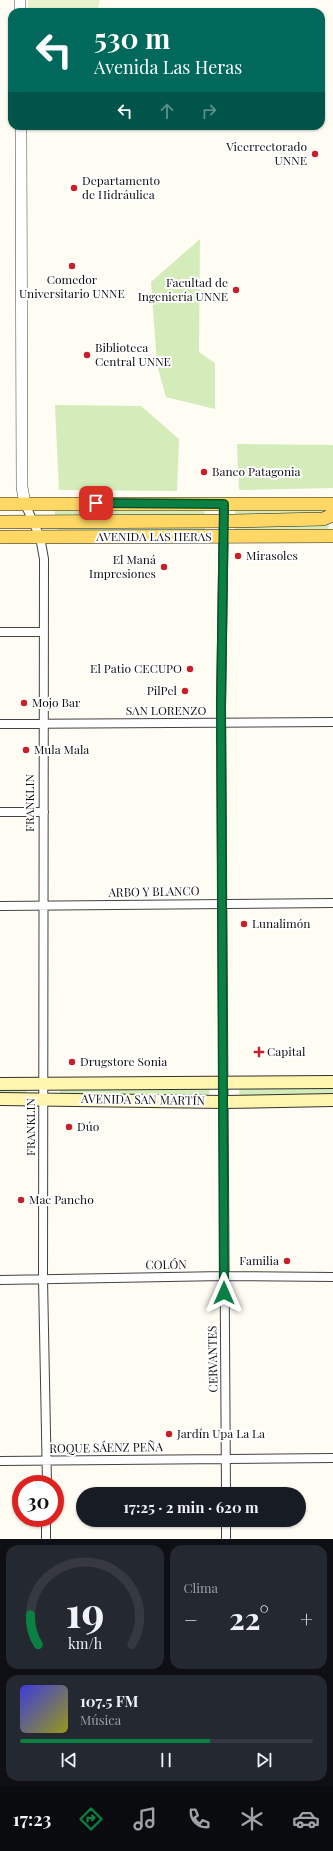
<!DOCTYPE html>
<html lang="es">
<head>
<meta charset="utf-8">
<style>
	body { margin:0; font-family:"Playfair Display",serif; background:#242831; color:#f1f3f6; height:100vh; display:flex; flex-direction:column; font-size:15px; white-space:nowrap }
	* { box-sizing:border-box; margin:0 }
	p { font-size:13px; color:#9ea1a6 }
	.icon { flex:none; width:22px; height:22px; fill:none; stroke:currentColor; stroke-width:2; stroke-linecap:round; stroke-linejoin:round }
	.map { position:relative; height:1539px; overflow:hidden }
	.side { display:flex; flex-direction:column; gap:6px; padding:6px; background:#0d0f14; flex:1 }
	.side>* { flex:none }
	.hud { position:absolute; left:8px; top:8px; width:317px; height:122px; border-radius:12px; box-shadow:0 1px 3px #0004; background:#00695c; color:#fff; overflow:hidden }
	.speed { position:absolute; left:12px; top:1475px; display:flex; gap:8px; font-size:20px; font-weight:700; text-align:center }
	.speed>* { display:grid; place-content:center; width:52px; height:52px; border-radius:50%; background:#171b24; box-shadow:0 1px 3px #0004; line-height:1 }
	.speed .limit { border:6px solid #d22; background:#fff; color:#111 }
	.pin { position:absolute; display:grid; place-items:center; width:34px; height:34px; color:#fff; margin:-17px; border-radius:8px; box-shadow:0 2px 6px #0006 }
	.me { position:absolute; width:44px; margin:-22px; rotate:0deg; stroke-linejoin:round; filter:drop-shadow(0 0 3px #0008) }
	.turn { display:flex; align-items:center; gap:14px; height:84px; padding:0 20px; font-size:18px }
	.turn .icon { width:52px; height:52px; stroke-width:2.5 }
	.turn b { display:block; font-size:28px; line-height:34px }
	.lanes { display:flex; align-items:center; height:38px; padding:0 20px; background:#0003; justify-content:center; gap:20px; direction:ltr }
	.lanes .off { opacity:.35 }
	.big { font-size:30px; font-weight:700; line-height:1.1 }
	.side .widget { flex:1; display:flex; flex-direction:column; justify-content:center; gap:6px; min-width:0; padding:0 14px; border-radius:12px; background:#242831 }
	.side .dial { align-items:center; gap:0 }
	.dial svg { height:104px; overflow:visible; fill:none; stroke:#363941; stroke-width:7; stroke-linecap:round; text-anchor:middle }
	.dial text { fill:#f1f3f6; stroke:none }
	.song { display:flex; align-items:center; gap:12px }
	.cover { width:48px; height:48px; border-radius:6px; background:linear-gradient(135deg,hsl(240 70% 55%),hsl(60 70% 35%)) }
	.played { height:4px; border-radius:2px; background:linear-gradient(90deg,#0b8043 65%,#363941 65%) }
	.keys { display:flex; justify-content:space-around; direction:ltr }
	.heat { display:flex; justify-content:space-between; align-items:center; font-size:22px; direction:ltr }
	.side .tiles { flex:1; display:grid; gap:6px; grid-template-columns:1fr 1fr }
	.widget:last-child { grid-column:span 2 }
	.trip { position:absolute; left:76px; top:1487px; width:230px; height:40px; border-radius:20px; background:#171b24; box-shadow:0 1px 3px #0004; font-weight:700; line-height:40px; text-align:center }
	.menu { display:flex; height:64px; justify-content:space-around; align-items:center; background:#090b0e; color:#9ea1a6 }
	.menu .icon { width:28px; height:28px }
	.menu .on { color:#0b8043 }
	.menu b { font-size:18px; color:#f1f3f6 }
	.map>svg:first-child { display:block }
	.green { fill:#d4ecb9 }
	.pitch { fill:#e6f3cc }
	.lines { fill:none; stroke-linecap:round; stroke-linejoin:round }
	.minor-casing { stroke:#434343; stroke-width:10 }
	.tertiary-casing { stroke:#434343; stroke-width:12 }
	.secondary-casing { stroke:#323232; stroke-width:14 }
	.primary-casing { stroke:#212121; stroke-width:14 }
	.minor { stroke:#fff; stroke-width:8 }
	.tertiary { stroke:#fff; stroke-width:11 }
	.secondary { stroke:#fff5ae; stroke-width:12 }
	.primary { stroke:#fed764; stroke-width:13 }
	.route-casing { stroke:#07532c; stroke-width:10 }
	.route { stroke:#0b8043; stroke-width:7 }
	.poi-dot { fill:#c82029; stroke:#fff; stroke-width:1.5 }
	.labels { text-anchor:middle; stroke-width:4; stroke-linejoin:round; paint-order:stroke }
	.poi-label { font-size:12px; fill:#101010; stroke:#fff; text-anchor:start }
	.street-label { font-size:12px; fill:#101010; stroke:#fff }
</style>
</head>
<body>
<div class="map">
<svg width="333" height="1539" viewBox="0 0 333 1539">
	<rect width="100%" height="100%" fill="#fffcf3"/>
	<path class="green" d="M200,239l-1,113 16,11v46l-49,-12 -9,-32 -6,-83z
		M55,405l86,1 38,33 -2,52 -118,-1z
		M237,444l96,1v43l-94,2z
		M331,508l-1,5 -95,3v-7z
		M204,509l1,7h-150v-6z
		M205,523v7l-147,3v-7z
		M235,524h93l1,5 -94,2z
		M207,1087l3,3 -2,6h-147l-2,-2 2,-5z
		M333,1087v8l-93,1 -1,-3 1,-5z
		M0,1088h27v7h-27z"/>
	<path class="pitch" d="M28,0h72l-3,12h-69z"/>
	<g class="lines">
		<defs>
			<path id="minor" d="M25,504l15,33 4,22 -1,720 4,205
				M224,504l-3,203 5,787
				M0,632h44
				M0,724l333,-2
				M0,812h44
				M0,906l333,-3
				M0,1280l224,-4 109,1
				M0,1461l333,-3
				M46,1539v-21
				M226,1539v-19"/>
			<path id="tertiary" d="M20,0v12
				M21,126l1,361 3,17"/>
			<path id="secondary" d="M0,1084l333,-2
				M0,1099l224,3 109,-2"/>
			<path id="primary" d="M0,504h333
				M0,522l233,-1 90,-2 10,-4
				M0,537l333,-1"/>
		</defs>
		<use href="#minor" class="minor-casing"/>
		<use href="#tertiary" class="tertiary-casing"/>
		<use href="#secondary" class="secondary-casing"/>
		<use href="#primary" class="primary-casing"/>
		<use href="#minor" class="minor"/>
		<use href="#tertiary" class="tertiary"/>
		<use href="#secondary" class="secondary"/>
		<use href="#primary" class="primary"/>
	</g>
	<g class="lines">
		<defs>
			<path id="route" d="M96,503l128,1 -3,203 3,586"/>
		</defs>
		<use href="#route" class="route-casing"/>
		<use href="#route" class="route"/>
	</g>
	<g class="poi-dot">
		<circle cx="315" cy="154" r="4"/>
		<circle cx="74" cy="188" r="4"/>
		<circle cx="72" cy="266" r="4"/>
		<circle cx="236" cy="290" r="4"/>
		<circle cx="87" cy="355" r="4"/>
		<circle cx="204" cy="472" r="4"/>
		<circle cx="238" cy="556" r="4"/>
		<circle cx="164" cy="567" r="4"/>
		<circle cx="190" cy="669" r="4"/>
		<circle cx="185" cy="691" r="4"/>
		<circle cx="24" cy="703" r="4"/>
		<circle cx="26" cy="750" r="4"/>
		<circle cx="244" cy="924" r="4"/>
		<path d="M257 1046h4v4h4v4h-4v4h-4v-4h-4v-4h4z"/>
		<circle cx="72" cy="1062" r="4"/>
		<circle cx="69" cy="1127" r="4"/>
		<circle cx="21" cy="1200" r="4"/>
		<circle cx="287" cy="1261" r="4"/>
		<circle cx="169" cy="1434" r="4"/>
	</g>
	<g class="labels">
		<g class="poi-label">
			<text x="307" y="151" text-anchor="end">Vicerrectorado<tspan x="307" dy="14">UNNE</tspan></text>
			<text x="82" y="185">Departamento<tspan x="82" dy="14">de Hidráulica</tspan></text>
			<text x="72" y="284" text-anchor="middle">Comedor<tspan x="72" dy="14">Universitario UNNE</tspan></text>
			<text x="228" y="287" text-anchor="end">Facultad de<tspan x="228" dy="14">Ingeniería UNNE</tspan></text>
			<text x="95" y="352">Biblioteca<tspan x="95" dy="14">Central UNNE</tspan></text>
			<text x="212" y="476">Banco Patagonia</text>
			<text x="246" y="560">Mirasoles</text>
			<text x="156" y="564" text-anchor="end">El Maná<tspan x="156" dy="14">Impresiones</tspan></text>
			<text x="182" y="673" text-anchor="end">El Patio CECUPO</text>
			<text x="177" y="695" text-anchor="end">PilPel</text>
			<text x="32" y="707">Mojo Bar</text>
			<text x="34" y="754">Mula Mala</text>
			<text x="252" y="928">Lunalimón</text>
			<text x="267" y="1056">Capital</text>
			<text x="80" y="1066">Drugstore Sonia</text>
			<text x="77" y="1131">Dúo</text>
			<text x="29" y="1204">Mac Pancho</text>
			<text x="279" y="1265" text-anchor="end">Familia</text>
			<text x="177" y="1438">Jardín Upa La La</text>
		</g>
		<g class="street-label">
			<text x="154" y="541">AVENIDA LAS HERAS</text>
			<text x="166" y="715">SAN LORENZO</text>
			<text transform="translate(30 803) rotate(-90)" y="4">FRANKLIN</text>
			<text transform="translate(154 892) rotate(-1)" y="4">ARBO Y BLANCO</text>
			<text transform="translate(143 1100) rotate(1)" y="4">AVENIDA SAN MARTÍN</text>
			<text transform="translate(31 1127) rotate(-90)" y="4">FRANKLIN</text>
			<text transform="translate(166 1265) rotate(-1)" y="4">COLÓN</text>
			<text transform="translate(213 1359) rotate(-91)" y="4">CERVANTES</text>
			<text transform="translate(106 1448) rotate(-1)" y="4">ROQUE SÁENZ PEÑA</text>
		</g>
	</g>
</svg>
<div class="speed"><div class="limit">30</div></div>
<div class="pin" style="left:96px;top:503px;background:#d93025"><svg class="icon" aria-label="arrive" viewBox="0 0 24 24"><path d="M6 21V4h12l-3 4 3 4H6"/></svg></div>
<svg class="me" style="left:224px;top:1293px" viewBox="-20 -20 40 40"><path d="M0-17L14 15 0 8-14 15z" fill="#0b8043" stroke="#fff" stroke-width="4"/></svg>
<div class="trip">17:25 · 2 min · 620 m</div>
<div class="hud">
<div class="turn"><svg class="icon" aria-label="left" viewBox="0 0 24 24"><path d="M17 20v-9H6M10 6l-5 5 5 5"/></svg><div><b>530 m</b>Avenida Las Heras</div></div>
<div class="lanes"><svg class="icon" aria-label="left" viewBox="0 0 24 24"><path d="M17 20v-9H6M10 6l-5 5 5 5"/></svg><svg class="icon off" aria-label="ahead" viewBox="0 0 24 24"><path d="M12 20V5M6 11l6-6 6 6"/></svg><svg class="icon off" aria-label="right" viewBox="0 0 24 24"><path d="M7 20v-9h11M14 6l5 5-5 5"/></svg></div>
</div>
</div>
<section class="side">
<div class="tiles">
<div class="widget dial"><svg viewBox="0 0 100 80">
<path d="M14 69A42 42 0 1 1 86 69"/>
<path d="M14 69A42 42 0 0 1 8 46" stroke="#0b8043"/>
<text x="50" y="56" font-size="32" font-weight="700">19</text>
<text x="50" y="72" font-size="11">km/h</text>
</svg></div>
<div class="widget"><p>Clima</p>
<div class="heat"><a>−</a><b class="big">22°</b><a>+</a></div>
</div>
<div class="widget">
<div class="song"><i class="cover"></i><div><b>107.5 FM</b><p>Música</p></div></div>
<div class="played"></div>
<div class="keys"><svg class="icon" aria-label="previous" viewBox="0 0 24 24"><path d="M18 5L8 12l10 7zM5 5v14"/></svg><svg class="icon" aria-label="pause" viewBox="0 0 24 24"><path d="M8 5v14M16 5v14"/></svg><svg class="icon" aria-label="next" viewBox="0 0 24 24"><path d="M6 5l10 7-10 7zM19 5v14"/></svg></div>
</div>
</div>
</section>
<nav class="menu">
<b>17:23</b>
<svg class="icon on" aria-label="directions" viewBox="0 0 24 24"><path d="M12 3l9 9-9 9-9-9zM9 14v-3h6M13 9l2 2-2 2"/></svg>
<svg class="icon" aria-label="music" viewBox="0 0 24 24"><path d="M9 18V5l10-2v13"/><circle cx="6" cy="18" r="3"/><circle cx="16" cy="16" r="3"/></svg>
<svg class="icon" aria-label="phone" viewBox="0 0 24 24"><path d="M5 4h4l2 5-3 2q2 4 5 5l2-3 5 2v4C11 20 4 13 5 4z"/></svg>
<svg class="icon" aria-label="climate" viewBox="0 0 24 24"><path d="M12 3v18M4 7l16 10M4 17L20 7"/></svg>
<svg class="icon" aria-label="car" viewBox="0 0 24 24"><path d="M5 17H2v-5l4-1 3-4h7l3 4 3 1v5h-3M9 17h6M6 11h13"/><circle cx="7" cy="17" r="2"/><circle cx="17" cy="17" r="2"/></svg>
</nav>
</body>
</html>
